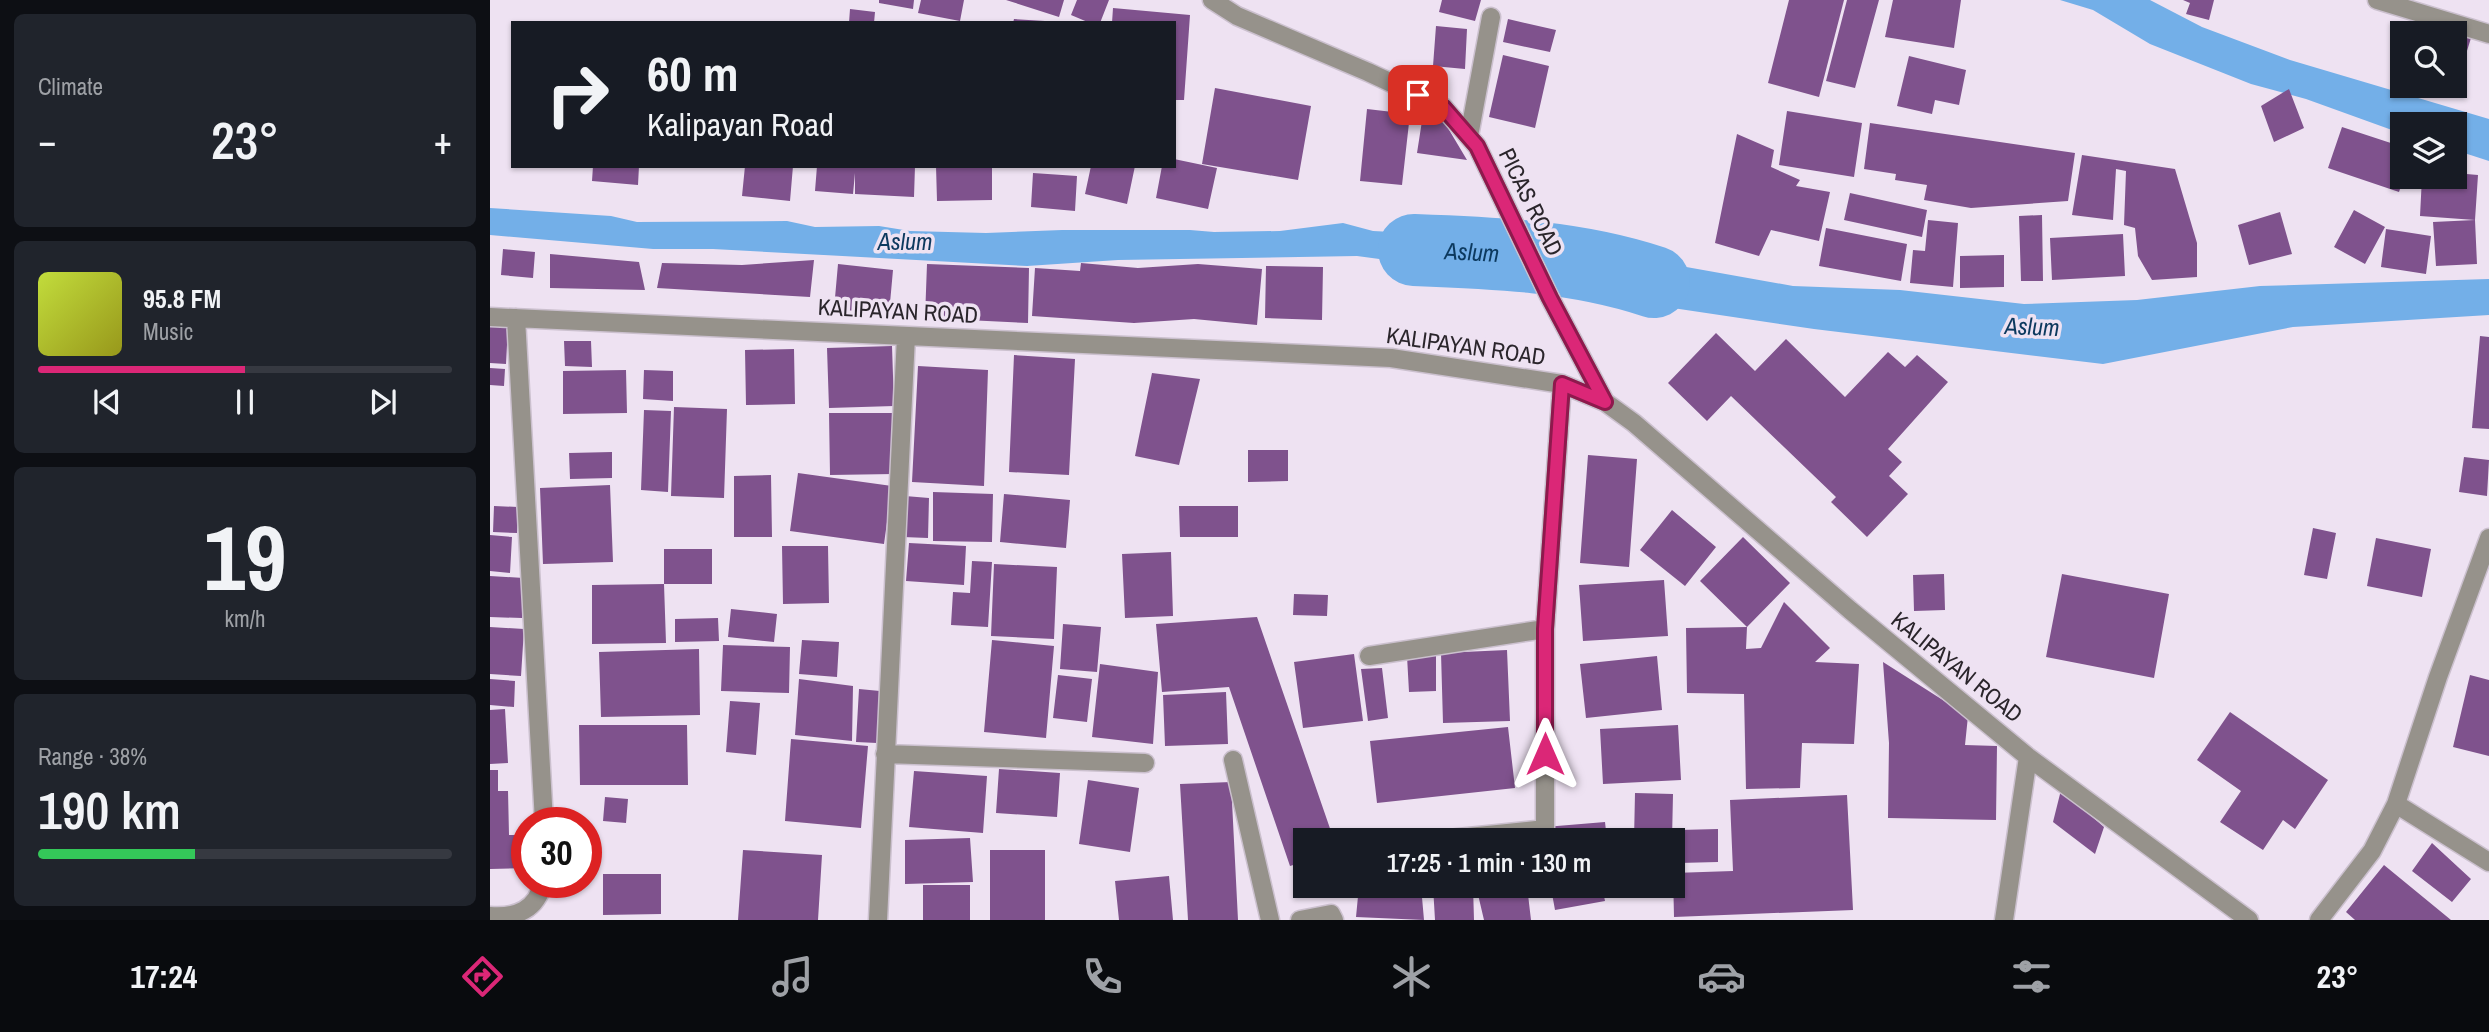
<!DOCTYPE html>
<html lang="en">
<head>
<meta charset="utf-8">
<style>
	body { margin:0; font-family:"Archivo Narrow",sans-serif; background:#20242c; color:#f1f3f6; height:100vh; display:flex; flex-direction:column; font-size:26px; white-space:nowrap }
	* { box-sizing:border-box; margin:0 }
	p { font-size:23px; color:#9ea1a6 }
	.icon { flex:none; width:38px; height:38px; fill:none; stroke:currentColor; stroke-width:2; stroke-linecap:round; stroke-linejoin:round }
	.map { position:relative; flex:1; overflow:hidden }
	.panel { display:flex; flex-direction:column; gap:14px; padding:14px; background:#0d0f14; width:490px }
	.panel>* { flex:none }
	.hud { position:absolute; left:21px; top:21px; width:665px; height:147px; border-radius:0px; box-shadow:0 2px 5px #0004; background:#171b24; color:#f1f3f6; overflow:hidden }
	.fabs { position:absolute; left:1900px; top:21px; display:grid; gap:14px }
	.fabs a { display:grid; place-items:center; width:77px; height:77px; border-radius:0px; background:#171b24; box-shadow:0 2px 5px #0004; font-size:35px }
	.speed { position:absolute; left:21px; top:807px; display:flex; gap:14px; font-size:35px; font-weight:700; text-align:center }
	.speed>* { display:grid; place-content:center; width:91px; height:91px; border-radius:50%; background:#171b24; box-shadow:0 2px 5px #0004; line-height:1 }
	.speed .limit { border:10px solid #d22; background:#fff; color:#111 }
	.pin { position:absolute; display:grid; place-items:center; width:60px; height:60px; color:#fff; margin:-30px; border-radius:14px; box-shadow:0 4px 10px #0006 }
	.me { position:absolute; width:77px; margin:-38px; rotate:0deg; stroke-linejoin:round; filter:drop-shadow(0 0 5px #0008) }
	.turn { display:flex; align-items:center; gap:24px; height:147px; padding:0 21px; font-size:32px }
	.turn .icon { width:91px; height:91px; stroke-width:2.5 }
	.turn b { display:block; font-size:49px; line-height:60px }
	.big { font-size:52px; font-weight:600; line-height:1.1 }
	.panel .widget { flex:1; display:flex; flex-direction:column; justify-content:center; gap:10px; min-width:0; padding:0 24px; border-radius:10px; background:#20242c }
	.panel .dial { align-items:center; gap:0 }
	.dial b { font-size:91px; line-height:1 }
	.song { display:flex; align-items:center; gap:21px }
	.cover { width:84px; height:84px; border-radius:10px; background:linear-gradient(135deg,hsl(70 70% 55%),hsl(60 70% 35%)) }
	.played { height:7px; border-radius:4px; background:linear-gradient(90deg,#db2777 50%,#363941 50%) }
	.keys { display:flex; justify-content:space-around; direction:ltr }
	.heat { display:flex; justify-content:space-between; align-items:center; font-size:38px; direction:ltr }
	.charge { height:10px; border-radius:5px; background:linear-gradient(90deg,#34c759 38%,#363941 0) }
	.trip { position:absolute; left:803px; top:828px; width:392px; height:70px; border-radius:0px; background:#171b24; box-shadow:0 2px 5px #0004; font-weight:600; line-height:70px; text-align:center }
	.tab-bar { display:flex; height:112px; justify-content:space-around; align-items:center; background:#090b0e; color:#9ea1a6 }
	.tab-bar .icon { width:49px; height:49px }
	.tab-bar .current { color:#db2777 }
	.tab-bar b { font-size:32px; color:#f1f3f6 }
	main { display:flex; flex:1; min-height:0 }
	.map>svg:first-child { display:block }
	.water { fill:#73afe8 }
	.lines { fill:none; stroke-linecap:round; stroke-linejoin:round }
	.river { stroke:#73afe8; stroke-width:72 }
	.building { fill:#7f528d }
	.minor-casing { stroke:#cbc0ce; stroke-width:21 }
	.minor { stroke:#96928b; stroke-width:18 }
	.route-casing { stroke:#8e194d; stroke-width:18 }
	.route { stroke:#db2777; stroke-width:12 }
	.labels { text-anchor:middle; stroke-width:7; stroke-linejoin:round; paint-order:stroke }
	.street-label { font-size:23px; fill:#2a252b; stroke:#eee2f2 }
	.water-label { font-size:24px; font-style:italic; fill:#0c395e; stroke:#eee2f2 }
</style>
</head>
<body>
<main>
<section class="panel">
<div class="widget"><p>Climate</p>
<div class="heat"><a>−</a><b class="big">23°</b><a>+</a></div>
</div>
<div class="widget">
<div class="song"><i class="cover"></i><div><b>95.8 FM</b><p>Music</p></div></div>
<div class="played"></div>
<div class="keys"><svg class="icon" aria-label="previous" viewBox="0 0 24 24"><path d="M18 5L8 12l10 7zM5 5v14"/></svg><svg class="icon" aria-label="pause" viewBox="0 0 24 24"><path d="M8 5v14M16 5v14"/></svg><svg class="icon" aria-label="next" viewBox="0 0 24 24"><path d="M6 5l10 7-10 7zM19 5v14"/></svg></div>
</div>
<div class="widget dial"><b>19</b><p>km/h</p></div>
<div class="widget"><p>Range · 38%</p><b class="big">190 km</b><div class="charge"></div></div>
</section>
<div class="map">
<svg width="1999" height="920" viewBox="0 0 1999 920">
	<rect width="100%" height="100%" fill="#eee2f2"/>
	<path class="water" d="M1570,0h90l52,27 88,33 199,59v42l-34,-11v-26h-52v10l-97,-35 -55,-15 -101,-40 -57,-34z
		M0,208l121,8 26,6 150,-1 28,6 64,-1 31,5 76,2 76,-3h128l24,2 66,-1 63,-8 30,8 134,7 13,36 -81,-7 -82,-11 -239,4 -91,6 -314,-17h-60l-163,-14z
		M1062,243l241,43 107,4 124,14 113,-4 123,-14 229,-7v36l-196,12 -190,37 -289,-35 -195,-29 -55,-20z"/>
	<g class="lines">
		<path class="river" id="s1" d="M924,250c81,3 162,6 240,32"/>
	</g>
	<path class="building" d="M389,0h35l-1,9 -34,-6z
		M431,0h43l-4,21 -42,-8z
		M516,0h58l-5,17z
		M587,0h32l-9,23h-10l-19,-8z
		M952,0h39l-6,21 -36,-9z
		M1299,0h55l-25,97 -51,-14z
		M1357,0h32l-24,88 -29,-7z
		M1403,0h68l-7,48 -69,-11z
		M1693,0h31l-5,20 -23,-6 4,-11z
		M623,8l77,7 -6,85h-10v-77h-62z
		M360,9l25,3 -1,11h-25z
		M524,19l31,2v2h-32z
		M1018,19l48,11 -6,22 -47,-10z
		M946,26l31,3 -2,40 -32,-3z
		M1965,33l16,5 -9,29 -7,-2z
		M1013,55l46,11 -14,62 -46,-11z
		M1419,56l57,14 -7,35 -24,-5 -3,14 -35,-8z
		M725,88l96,18 -13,74 -96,-16z
		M1799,89l15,39 -30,14 -13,-36z
		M934,108l15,5 28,47 -50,-7z
		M877,109l43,5 -8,71 -42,-4z
		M1297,111l75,12 -8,54 -75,-12z
		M1380,123l205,30 -7,48 -97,7 -47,-8 3,-15 -32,-5 1,-6 -32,-5z
		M1852,127l61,20 1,30 -5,15 -71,-24z
		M1247,134l37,16 -3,17 29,13 -4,6 34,6 -11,49 -48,-11 -12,26 -44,-13z
		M1592,155l93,14 22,74v34l-45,3 -14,-24 -3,-28 -11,-3 2,-54 -10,-2 -3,51 -41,-5z
		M684,159l43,9 -9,41 -52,-11 6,-32h12z
		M103,166h46l-1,19 -46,-4z
		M255,166h48l-3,35 -48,-5z
		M327,166h98l-1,31 -59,-3v-21l-2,21 -38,-3z
		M446,166h56v34l-55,1z
		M601,166h44l-8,38 -42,-10z
		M543,173l44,3 -2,35 -44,-4z
		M1965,173l23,2 -3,45 2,44 -41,2 -3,-44 42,-2 -55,-4 2,-39h33z
		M1360,193l77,17 -5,27 -78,-17z
		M1864,210l31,17 -20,37 -31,-17z
		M1790,212l12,42 -43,11 -11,-40z
		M1552,215l1,66h-22l-2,-65z
		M1438,220l30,3 -5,64 -43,-4 3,-33 12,1z
		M1336,228l81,16 -6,37 -82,-15z
		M1896,229l45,7 -5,38 -45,-7z
		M1633,234l2,42 -73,4 -2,-42z
		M13,249l32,3 -2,26 -32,-3z
		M60,254l89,8 6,28 -95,-2z
		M1514,255v32l-44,1v-32z
		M324,260l-4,37 -153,-9 5,-25 80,2z
		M591,263l57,5 60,-4 64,5 -5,56 -63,-6 -60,4 -102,-7 3,-48 45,3z
		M348,264l55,6 -4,44 -55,-5z
		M437,264l102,4 -1,55 -103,-5z
		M776,266l57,1 -1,53 -57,-2z
		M0,324l18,1 -2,39 -16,-1z
		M1226,333l39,38 31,-32 59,58 43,-45 17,15 12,-12 31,27 -60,67 14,13 -13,14 19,18 -41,43 -36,-35 5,-5 -105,-101 -24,25 -39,-38z
		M1990,336l9,1v92l-17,-1z
		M74,341h27l1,26 -27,-1z
		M402,346l2,60 -65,2 -2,-60z
		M304,349l1,55 -49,1 -1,-55z
		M524,355l61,4 -6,116 -60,-3z
		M428,366l70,4 -4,116 -72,-4z
		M0,368l15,1 -1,17 -14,-1z
		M136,370l1,43 -64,1v-43z
		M154,370l29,1v30l-30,-2z
		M662,373l48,6 -21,86 -44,-9z
		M184,407l53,2 -3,89 -53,-2z
		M154,410l27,1 -3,81 -27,-2z
		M339,413h63l2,61 -64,1z
		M758,450h40v31l-40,1z
		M122,452v26l-42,1 -1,-26z
		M1098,455l49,4 -8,108 -49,-4z
		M1974,457l25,3 -2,36 -28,-4z
		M308,473l94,13 -8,58 -94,-13z
		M281,475l1,62h-38v-61z
		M120,485l3,77 -70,2 -3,-76z
		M443,492l60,2 -1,48 -59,-1z
		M514,494l66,6 -4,48 -66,-6z
		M415,496l24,2 -1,40 -25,-1z
		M4,506l24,1 -1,26 -24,-1z
		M689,506h59v31h-58z
		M1182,510l44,37 -31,39 -45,-36z
		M1823,528l23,5 -9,46 -23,-4z
		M0,535l22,2 -2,36 -20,-2z
		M1253,537l47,46 -43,44 -47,-46z
		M1886,538l55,11 -9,48 -55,-11z
		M419,543l57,3 -2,39 -58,-4z
		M292,546h46l1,57 -46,1z
		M174,549h48v35h-48l2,59 -74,1v-59l72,-1z
		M681,552l2,64 -48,2 -3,-64z
		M482,561l20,1 -4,65 -37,-2 2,-33 17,1z
		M504,564l63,3 -3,72 -63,-3z
		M1454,574l1,36 -31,1 -1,-36z
		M1572,574l107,20 -15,84 -108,-21z
		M0,576l34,2 -2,40 -32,-1z
		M1174,580l4,56 -85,5 -4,-56z
		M804,594l34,1 -1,21 -34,-1z
		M1294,602l46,46 -15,14 44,2 -5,80 -52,-1 -2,45 -54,1 -2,-95 -57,-1 -1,-65 61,-1 -1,22 15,-1z
		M241,609l46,5 -3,28 -46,-5z
		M767,617l77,223h-28v21l-16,5 -61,-179 -67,5 -6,-68z
		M228,618l1,23 -44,1v-23z
		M573,624l38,3 -4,45 -37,-3z
		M0,627l34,2 -3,47 -31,-2z
		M312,640l37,2 -2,35 -38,-3z
		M502,640l62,6 -8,92 -62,-6z
		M233,645l67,2 -1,46 -68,-2z
		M209,649l1,66 -99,2 -2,-65z
		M1017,650l3,71 -67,2 -2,-70z
		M864,654l9,67 -60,7 -9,-66z
		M946,655v36l-27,1 -2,-36z
		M1167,656l5,54 -76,8 -6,-54z
		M1393,662l85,54 -3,29 32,1 -1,74 -108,-2 1,-75z
		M610,664l58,8 -5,72 -61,-7z
		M892,668l6,50 -20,3 -7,-52z
		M568,675l34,4 -5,43 -34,-4z
		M1980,675l19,5v76l-36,-9z
		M0,679l25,2 -1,26 -24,-2z
		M309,679l54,7 -1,55 -57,-6z
		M369,689l21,2 -3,52 -21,-1z
		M736,692l2,52 -63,2 -2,-51z
		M240,701l30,2 -4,52 -30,-3z
		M15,709l3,54 -18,1v-54z
		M1740,712l98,68 -33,49 -12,-9 -20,30 -43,-28 21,-31 -44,-31z
		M89,725h108l1,60h-108z
		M1188,725l3,55 -78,4 -3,-55z
		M1018,727l7,61 -138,15 -7,-62z
		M301,739l77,7 -7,82 -76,-7z
		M509,769l61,4 -3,44 -61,-4z
		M0,770h8v21h10l1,44h17l1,33 -37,1z
		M424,771l73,5 -4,57 -74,-6z
		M598,780l51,8 -9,64 -51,-8z
		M741,782l7,138h-50l-8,-136z
		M1571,790l43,37 -9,27 -42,-32z
		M1145,793l38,1 -1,46h-38z
		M1357,795l6,115 -179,7 -1,-44 60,-2 -3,-71z
		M115,797l23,2 -2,24 -23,-2z
		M1115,822l2,18h-61l-1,-13z
		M1228,829v33l-39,1v-33z
		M480,838l3,44 -68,2v-44z
		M1942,843l39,36 -19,23 -40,-31z
		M253,850l79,5 -4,65h-80z
		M500,850h55v70h-55z
		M1894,865l67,55h-96l-9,-8z
		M113,874h58v40l-58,1z
		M679,876l4,44h-54l-4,-39z
		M433,885h47v35h-47z
		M869,886h62l3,34 -68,-3z
		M943,886h40l1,34h-39z
		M986,886h51l4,34h-47z
		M1075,886h37l3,15 -50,9 -4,-22z
		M1121,886h56v3l-55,5z"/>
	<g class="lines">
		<defs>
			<path id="minor" d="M722,0l25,16 131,56 75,35 34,39 73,152 55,104
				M1887,0l112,34
				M979,136l22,-119
				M0,317l901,41 171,26 43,18 29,21 216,187 178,147 221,163
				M26,318l28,504
				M879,656l176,-27
				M395,754l260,9
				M743,760l37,160
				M1906,804l93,58
				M959,839l96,-10v-200l17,-245
				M0,916c26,2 47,-6 53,-34
				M388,920l28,-584
				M810,920l31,-6 3,6
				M1514,920l24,-163
				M1829,920l53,-69 24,-47 42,-127 51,-139"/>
		</defs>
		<use href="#minor" class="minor-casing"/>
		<use href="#minor" class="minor"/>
	</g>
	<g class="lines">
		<defs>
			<path id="route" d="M928,95l25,12 34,39 73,152 55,104 -43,-18 -17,245v125"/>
		</defs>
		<use href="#route" class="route-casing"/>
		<use href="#route" class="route"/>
	</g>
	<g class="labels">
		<g class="street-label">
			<text transform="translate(1041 202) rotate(64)" y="8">PICAS ROAD</text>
			<text transform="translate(408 311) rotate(3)" y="8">KALIPAYAN ROAD</text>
			<text transform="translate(976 346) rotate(8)" y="8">KALIPAYAN ROAD</text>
			<text transform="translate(1467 667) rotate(39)" y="8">KALIPAYAN ROAD</text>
		</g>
		<g class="water-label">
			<text x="415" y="250">Aslum</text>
			<text dy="8" stroke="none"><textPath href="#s1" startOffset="58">Aslum</textPath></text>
			<text transform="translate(1542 327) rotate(2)" y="8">Aslum</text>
		</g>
	</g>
</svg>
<div class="fabs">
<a><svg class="icon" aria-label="search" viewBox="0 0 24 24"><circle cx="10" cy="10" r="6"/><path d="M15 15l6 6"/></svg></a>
<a><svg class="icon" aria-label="layers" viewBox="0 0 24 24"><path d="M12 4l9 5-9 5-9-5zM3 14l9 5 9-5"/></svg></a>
</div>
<div class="speed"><div class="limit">30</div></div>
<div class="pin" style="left:928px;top:95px;background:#d93025"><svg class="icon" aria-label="arrive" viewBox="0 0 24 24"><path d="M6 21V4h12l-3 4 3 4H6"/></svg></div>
<svg class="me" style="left:1055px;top:754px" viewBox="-20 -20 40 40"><path d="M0-17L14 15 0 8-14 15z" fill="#db2777" stroke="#fff" stroke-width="4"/></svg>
<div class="trip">17:25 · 1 min · 130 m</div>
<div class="hud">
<div class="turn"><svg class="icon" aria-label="right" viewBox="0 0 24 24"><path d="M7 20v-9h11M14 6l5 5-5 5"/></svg><div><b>60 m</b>Kalipayan Road</div></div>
</div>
</div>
</main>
<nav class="tab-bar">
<b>17:24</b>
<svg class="icon current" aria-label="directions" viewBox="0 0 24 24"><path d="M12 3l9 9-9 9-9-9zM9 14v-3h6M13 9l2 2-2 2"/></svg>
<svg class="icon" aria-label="music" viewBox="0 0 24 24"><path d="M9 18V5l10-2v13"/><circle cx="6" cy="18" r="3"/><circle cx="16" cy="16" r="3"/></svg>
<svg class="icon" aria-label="phone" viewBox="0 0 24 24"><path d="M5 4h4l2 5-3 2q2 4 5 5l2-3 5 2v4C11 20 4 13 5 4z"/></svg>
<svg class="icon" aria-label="climate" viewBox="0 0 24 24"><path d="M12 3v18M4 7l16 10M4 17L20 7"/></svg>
<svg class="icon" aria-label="car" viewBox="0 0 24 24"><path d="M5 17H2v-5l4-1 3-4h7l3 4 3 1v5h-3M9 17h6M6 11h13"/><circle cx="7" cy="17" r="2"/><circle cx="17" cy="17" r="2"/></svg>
<svg class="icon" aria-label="filters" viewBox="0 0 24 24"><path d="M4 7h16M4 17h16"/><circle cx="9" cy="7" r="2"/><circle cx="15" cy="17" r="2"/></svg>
<b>23°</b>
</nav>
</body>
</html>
